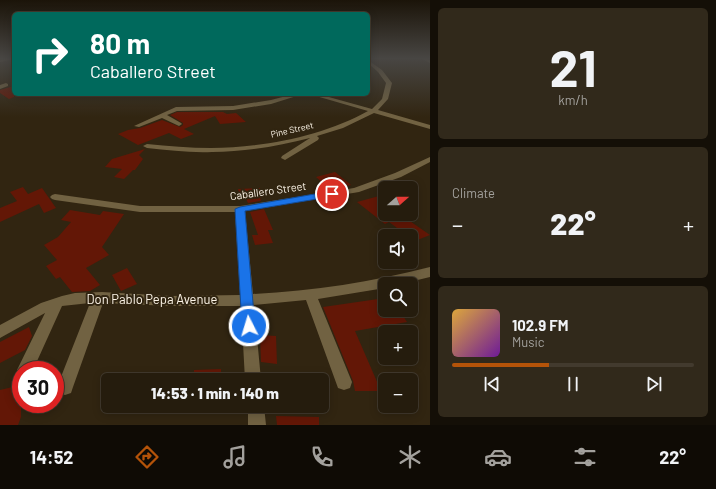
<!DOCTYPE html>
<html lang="en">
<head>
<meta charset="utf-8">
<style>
	body { margin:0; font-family:Barlow,sans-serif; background:#31291b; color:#f1f3f6; height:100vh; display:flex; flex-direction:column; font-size:15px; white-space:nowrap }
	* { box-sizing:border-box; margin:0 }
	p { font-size:13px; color:#a3a19d }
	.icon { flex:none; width:22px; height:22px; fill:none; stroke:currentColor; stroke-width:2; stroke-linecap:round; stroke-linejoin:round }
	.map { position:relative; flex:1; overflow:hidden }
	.panel { display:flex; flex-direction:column; gap:8px; padding:8px; background:#140f07; width:286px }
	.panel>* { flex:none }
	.banner { position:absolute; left:12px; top:12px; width:358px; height:84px; border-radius:6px; box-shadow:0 2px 10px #0003,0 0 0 1px #423a2e; background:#00695c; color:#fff; overflow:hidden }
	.needle { width:26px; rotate:69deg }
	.buttons { position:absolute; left:378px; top:181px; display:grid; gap:8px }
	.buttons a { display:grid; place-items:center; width:40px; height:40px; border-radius:6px; background:#251c0d; box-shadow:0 2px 10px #0003,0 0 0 1px #423a2e; font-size:20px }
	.speed { position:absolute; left:12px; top:361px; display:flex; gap:8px; font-size:20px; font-weight:700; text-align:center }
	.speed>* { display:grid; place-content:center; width:52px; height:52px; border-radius:50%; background:#251c0d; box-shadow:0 2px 10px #0003,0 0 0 1px #423a2e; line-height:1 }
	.speed .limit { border:6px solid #d22; background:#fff; color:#111 }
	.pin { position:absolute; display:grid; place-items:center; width:34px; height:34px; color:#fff; margin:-17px; border:2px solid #fff; border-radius:50%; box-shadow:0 1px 4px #0007 }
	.me { position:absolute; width:44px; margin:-22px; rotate:355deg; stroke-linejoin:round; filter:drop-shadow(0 0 3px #0008) }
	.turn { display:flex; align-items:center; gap:14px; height:84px; padding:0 12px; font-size:18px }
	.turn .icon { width:52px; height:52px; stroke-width:2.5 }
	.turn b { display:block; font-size:28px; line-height:34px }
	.big { font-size:30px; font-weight:800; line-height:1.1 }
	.panel .widget { flex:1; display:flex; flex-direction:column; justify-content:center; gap:6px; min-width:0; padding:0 14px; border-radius:6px; background:#31291b }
	.panel .dial { align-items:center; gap:0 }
	.dial b { font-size:52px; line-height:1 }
	.song { display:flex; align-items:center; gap:12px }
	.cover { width:48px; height:48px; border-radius:6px; background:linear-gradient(135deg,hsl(40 70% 55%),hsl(280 70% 35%)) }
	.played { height:4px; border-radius:2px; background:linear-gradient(90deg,#b45309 40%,#423a2e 40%) }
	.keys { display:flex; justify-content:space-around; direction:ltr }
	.heat { display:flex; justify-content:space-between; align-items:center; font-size:22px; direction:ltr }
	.trip { position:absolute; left:101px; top:373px; width:228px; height:40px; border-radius:6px; background:#251c0d; box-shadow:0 2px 10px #0003,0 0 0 1px #423a2e; font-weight:800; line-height:40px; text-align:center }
	.dock { display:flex; height:64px; justify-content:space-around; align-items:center; background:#0f0b05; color:#a3a19d }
	.dock .icon { width:28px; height:28px }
	.dock .selected { color:#b45309 }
	.dock b { font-size:18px; color:#f1f3f6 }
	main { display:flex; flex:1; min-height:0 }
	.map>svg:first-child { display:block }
	.building { fill:#631706 }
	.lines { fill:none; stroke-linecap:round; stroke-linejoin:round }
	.minor { fill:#716242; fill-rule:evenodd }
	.route { fill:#1a73e8; stroke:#114b97 }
	.labels { text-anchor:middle; stroke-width:4; stroke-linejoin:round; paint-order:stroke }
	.far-street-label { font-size:9px; fill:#fcf4e7; stroke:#312511 }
	.street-label { font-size:11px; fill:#fcf4e7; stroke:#312511 }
	.near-street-label { font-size:13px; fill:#fcf4e7; stroke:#312511 }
</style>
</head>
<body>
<main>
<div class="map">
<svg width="430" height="425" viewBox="0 0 430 425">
	<rect width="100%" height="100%" fill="#312511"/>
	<path class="building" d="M14,86v11l-5,2 -9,-6v-3z
		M177,112h46l4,2 9,-1 10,9 -26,2 -5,-8 -31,13 10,5 -13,5 -12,-6 -31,12 -20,-11 10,-4 12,-2 22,-8 18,7 3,-2v-2l-13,-8z
		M145,149l-6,6 4,4 -8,11h-2l-9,9 -10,-2 8,-8 -17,-2 7,-8z
		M335,172l16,13 -20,5 -15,-13z
		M23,187l5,7 14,-6 14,20 -12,5 -5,-9 -39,18v-14l17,-7 -7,-9z
		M260,188l3,10h-3l1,3 -13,2 -2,-4h-5l-3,-10z
		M379,196l6,4v14h22v2l-3,1 26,18 -15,6 -4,-3v-2h-3l-19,-14 -4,2 -28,-22z
		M264,209l9,21h-5l5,13 -18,2 -3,-10h6l-8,-23z
		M70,210l30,5 3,-4 21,3 -22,33 7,8 -23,13 14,17 -10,6 -18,1 -12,-15 -4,2 -10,-13 11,-6 -13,-15 14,-8 13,-15 -10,-2z
		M127,268l10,16 -16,7 -9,-16z
		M385,298v12h14l8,12 -52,9 26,60h-26l-2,-10 -30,-74z
		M29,327l3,9 -7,14 -25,13v-21z
		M260,335l16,1 1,28 -16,-2z
		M221,369v11h-27v-10z
		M21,385v32l-3,8h-18v-35z
		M276,416l43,1v8h-42z"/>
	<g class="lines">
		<path class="minor" d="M9,58h5v1l-14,3v-2z
			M420,58h5l5,2v3z
			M368,60l14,10 10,13 -4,16 -10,11 52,15v4l-56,-16 -31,15 -26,8 2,2 -1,2 -33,20 -4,-2 1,-2 28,-18c-31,8 -65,14 -98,14 -22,1 -43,-2 -65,-4l-4,-2 4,-2c21,2 43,4 64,4 50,0 113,-12 157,-37l-59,-17h9l54,15 10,-10 4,-16 -8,-11 -10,-9z
			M6,83l2,1v2l-8,3v-4z
			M294,94h9l-32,10 -38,6 -56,1 -10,4 14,8 1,1 -3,2 -17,-8 -23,9 -5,-1 42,-19 57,-1 38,-6z
			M430,157v5l-29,15 -42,15 -114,19 8,83c60,-3 119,-12 177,-27v10l-29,7h-16v4l-67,11 34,83 -2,6 -6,2 -6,-2 -32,-88 -52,5 7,75h-16l-4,-74h-70l-68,-3 -30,84 -2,6 -6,2 -6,-2 -2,-6 33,-84 -28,3 -29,64h-12v6l-4,-6 28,-57 -45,25v-13l41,-22 21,-7 13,-3 27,-1 69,4 69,-1 -5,-83h-95l-85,-12 -3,-1 -2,-2 2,-2 3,-1 85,12h100l114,-18 41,-15z
			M248,406h16l2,19h-18z"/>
	</g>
	<linearGradient id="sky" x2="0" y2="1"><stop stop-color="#1b1409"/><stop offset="0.5" stop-color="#484643"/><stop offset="1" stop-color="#484643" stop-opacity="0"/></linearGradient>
	<rect width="430" height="117" fill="url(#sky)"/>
	<path class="route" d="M332,191l4,3 -1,2 -90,15 10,115 -2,5 -4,1 -5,-1 -2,-5 -7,-117 5,-2z"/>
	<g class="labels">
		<g class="far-street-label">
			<text transform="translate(292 130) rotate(-13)" y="3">Pine Street</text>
		</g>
		<g class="street-label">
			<text transform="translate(268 191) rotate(-8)" y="4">Caballero Street</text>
		</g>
		<g class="near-street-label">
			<text x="152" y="304">Don Pablo Pepa Avenue</text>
		</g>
	</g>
</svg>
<div class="buttons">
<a><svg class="needle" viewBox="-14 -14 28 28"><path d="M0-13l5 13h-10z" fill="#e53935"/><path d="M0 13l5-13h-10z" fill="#a3a19d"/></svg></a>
<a><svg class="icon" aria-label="sound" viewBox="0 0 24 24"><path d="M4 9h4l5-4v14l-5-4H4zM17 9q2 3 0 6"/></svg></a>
<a><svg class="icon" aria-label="search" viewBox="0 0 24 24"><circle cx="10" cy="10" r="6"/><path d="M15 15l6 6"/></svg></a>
<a>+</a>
<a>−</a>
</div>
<div class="speed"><div class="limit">30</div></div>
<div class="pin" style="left:332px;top:194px;background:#d93025"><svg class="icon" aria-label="arrive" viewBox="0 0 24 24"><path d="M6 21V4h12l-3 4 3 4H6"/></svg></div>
<svg class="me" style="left:249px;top:326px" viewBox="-20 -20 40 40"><circle r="17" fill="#1a73e8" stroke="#fff" stroke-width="3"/><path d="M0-11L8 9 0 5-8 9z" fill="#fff"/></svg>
<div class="trip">14:53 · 1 min · 140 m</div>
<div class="banner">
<div class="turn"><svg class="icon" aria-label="right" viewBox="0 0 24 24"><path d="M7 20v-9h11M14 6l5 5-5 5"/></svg><div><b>80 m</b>Caballero Street</div></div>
</div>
</div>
<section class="panel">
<div class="widget dial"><b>21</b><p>km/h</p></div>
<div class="widget"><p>Climate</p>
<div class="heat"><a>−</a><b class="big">22°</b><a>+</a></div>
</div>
<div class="widget">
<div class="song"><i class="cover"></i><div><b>102.9 FM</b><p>Music</p></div></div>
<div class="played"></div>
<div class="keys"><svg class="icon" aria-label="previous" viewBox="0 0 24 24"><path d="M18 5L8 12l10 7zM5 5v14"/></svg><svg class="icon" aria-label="pause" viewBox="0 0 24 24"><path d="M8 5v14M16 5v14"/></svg><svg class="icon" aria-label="next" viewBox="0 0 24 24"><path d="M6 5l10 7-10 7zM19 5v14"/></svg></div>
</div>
</section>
</main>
<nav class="dock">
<b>14:52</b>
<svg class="icon selected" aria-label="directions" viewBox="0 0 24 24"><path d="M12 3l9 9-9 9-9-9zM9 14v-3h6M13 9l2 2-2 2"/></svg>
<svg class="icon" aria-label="music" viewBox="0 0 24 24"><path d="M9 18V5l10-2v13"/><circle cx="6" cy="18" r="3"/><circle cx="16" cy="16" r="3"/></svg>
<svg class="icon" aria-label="phone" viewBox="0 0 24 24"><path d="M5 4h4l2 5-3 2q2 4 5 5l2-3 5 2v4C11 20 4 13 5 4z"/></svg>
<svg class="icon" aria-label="climate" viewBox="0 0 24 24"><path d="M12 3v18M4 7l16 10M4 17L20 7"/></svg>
<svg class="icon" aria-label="car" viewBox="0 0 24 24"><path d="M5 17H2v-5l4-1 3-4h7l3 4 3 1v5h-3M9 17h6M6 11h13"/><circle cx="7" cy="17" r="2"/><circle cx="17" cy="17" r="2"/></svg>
<svg class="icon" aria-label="filters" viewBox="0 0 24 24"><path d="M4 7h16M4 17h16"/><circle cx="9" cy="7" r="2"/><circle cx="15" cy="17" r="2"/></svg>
<b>22°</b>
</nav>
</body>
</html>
